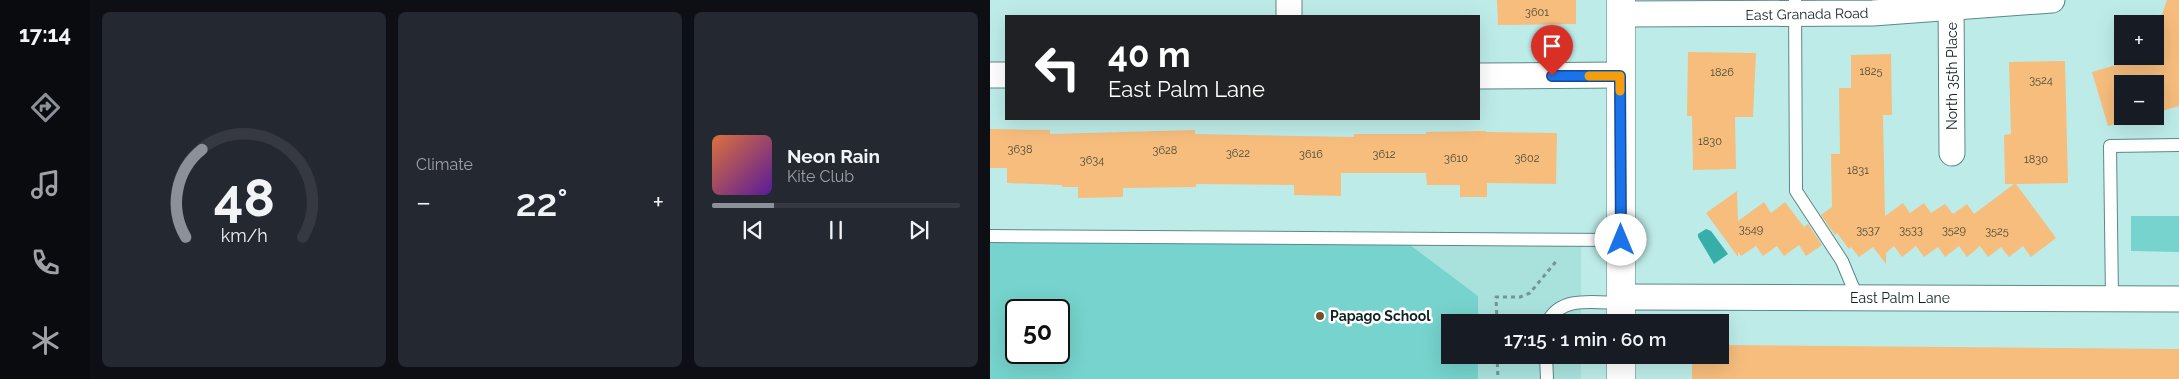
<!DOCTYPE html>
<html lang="en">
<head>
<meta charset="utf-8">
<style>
	body { margin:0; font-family:Raleway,sans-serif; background:#242831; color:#f1f3f6; height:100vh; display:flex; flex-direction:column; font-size:19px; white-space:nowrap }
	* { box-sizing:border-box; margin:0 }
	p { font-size:16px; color:#9ea1a6 }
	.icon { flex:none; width:28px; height:28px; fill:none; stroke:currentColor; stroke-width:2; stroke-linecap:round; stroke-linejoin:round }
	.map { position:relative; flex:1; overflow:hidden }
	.details { display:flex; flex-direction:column; gap:12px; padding:12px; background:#0d0f14; width:900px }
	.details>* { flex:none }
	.banner { position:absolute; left:15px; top:15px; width:475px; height:105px; border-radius:0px; box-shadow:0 5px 20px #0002; background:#202124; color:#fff; overflow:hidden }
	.tools { position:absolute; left:1124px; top:15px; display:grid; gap:10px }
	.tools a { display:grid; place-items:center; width:50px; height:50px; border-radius:0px; background:#171b24; box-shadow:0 5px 20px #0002; font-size:25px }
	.speed { position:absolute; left:15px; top:299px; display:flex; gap:10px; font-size:25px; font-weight:700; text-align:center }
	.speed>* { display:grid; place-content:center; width:65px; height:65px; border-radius:50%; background:#171b24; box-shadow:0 5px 20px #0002; line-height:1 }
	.speed .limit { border:2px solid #111; border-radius:8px; background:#fff; color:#111 }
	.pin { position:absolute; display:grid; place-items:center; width:42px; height:42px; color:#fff; margin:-51px -21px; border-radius:50% 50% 50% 0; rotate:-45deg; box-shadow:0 0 5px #0007 }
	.pin .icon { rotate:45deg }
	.me { position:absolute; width:55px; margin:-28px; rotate:0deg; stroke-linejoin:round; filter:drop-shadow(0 0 4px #0008) }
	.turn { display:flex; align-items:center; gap:18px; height:105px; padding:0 20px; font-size:22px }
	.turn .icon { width:65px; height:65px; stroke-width:2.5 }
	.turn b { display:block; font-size:35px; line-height:42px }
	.big { font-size:38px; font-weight:600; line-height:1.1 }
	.details .tile { flex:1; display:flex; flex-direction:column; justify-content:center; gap:8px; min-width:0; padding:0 18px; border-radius:8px; background:#242831 }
	.details .dial { align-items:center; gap:0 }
	.dial svg { height:130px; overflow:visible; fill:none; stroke:#363941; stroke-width:7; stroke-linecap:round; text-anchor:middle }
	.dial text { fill:#f1f3f6; stroke:none }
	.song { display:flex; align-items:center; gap:15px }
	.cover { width:60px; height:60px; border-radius:8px; background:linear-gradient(135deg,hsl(20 70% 55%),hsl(270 70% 35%)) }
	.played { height:5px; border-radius:2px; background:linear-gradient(90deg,#8c9099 25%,#363941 25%) }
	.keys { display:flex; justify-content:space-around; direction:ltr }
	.heat { display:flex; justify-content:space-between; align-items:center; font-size:28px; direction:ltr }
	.details .tiles { flex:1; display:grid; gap:12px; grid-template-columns:repeat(3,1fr) }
	.trip { position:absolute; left:451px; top:314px; width:288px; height:50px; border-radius:0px; background:#171b24; box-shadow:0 5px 20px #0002; font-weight:600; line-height:50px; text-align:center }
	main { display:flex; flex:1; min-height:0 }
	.tab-bar { display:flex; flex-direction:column; width:90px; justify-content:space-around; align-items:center; background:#090b0e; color:#9ea1a6 }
	.tab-bar .icon { width:35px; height:35px }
	.tab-bar .selected { color:#8c9099 }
	.tab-bar b { font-size:22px; color:#f1f3f6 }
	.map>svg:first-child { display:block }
	.built { fill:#a9e2dd; fill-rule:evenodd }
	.green { fill:#76d3cd; fill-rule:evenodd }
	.water { fill:#37afa9 }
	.building { fill:#f6bd7d }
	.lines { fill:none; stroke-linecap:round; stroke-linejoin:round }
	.service-casing { stroke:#5c8885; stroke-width:14 }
	.minor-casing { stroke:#5c8885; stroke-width:27 }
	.secondary-casing { stroke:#5c8885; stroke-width:29 }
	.path { stroke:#739593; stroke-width:3; stroke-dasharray:4 4; stroke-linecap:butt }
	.service { stroke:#fff; stroke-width:12 }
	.minor { stroke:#fff; stroke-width:25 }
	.secondary { stroke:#fff; stroke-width:28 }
	.route-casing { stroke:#114b97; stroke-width:12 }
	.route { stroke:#1a73e8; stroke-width:9 }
	.slow { stroke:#f59e0b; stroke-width:9 }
	.poi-dot { fill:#735129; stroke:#fff; stroke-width:2 }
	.labels { text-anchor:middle; stroke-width:5; stroke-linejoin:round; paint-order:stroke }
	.number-label { font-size:11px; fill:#4a4938 }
	.street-label { font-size:14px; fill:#102221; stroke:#fff }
	.poi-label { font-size:14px; font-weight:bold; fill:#102221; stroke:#fff; text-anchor:start }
</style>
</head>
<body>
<main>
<nav class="tab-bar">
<b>17:14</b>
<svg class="icon selected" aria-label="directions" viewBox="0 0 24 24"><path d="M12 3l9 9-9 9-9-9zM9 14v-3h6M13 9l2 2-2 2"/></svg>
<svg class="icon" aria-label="music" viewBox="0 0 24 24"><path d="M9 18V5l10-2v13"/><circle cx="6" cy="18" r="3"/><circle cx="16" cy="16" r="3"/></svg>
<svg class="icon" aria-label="phone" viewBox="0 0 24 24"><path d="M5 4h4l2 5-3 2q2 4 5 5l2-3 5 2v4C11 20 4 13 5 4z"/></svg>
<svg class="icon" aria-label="climate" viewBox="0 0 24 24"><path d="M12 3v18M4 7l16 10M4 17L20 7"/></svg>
</nav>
<section class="details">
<div class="tiles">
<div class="tile dial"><svg viewBox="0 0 100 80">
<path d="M14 69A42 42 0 1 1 86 69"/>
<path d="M14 69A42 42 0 0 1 24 15" stroke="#8c9099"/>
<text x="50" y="56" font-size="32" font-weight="700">48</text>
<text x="50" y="72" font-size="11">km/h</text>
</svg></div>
<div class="tile"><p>Climate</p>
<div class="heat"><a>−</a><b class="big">22°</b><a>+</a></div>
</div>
<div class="tile">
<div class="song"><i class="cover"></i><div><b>Neon Rain</b><p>Kite Club</p></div></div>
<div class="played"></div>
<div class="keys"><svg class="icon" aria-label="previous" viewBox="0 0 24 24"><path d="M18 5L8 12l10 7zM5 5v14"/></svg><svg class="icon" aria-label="pause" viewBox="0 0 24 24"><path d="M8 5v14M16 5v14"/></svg><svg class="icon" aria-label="next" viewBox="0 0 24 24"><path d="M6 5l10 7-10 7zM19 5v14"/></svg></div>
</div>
</div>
</section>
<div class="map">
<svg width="1189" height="379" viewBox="0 0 1189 379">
	<rect width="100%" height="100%" fill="#bdece8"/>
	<path class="built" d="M0,243l591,2v77h-131v33h131v24h-591zM26,310h43v42h-43z"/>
	<path class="green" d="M1141,216h48v36l-48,-1z
		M412,239l76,57v26h-28v33h28v24h-488v-137zM26,310h43v42h-43z"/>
	<path class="water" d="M716,229l5,2 17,23 -14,10 -16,-27v-3z"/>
	<path class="building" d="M507,0h79v24l-78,1z
		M1177,0h12v106l-24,7v-29h-33v32h22l-36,10 -16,-54 55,-16h8v-21z
		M698,52l68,1 -3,64h-18l1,52 -43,1 -1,-54h-5z
		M901,54l1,61h-9l2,101 18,-13 7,10 14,-10 7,10 14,-9 8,10 14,-10 7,10 40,-30h-9l-1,-49 7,-1 -2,-72 56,-1 3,122 -52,1 40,54 -25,19 -8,-11 -14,11 -8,-10 -13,10 -8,-11 -13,11 -8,-11 -14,11 -7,-10 -14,10 -8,-11 -14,11 -8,-11 -8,7v11l-13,-17 -14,10 -8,-10 -2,2 -12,-16 -2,2 -14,-20 11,-8 -1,-53h9l-1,-66h12v-33z
		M0,129l60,1v4l145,-4v4l159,3v-3h72v-2l60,-1v1l71,1 -1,51 -69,-1v14h-27v-12h-33l-1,-12h-85v23l-47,-1v-10l-98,-1v3l-73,1v9l-45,1v-11h-16v-2l-55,-2v-15h-17z
		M747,191l1,30 26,-19 7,11 14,-11 19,25 4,-3 14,21 -16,11 -7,-11 -15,11 -7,-10 -14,10 -7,-10 -15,10 -3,-4v5l-32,-44z
		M730,345l459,4v30h-487v-24h28z"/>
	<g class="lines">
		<defs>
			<path id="service" d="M805,0l1,191 46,70 15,36
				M0,236l631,4
				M1122,298l-2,-152 69,-1
				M558,322c12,-27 49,-19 73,-19
				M556,355l1,24"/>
			<path id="minor" d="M961,0l1,153
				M632,14l251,-1 179,-13
				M299,16v-16
				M0,75h16
				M489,76l141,-1
				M632,297l557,2"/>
			<path id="secondary" d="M631,322v-322
				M631,379v-24"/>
		</defs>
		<use href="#service" class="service-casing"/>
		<use href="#minor" class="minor-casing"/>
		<use href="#secondary" class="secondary-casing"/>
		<path class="path" d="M507,322l-1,-25h24l10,-4 28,-34
			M507,355l1,24"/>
		<use href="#service" class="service"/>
		<use href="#minor" class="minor"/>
		<use href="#secondary" class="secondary"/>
	</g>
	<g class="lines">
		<defs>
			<path id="route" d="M562,76h68l1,164"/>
		</defs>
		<use href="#route" class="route-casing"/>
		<use href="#route" class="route"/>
		<path class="slow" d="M599,76h31v15"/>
	</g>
	<circle class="poi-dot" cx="330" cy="316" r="5"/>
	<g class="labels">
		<g class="number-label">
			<text x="547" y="16">3601</text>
			<text x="881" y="75">1825</text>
			<text x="732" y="76">1826</text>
			<text x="1051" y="84">3524</text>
			<text x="720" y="145">1830</text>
			<text x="30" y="153">3638</text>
			<text x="175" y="154">3628</text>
			<text x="248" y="157">3622</text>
			<text x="321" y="158">3616</text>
			<text x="394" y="158">3612</text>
			<text x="466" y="162">3610</text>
			<text x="537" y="162">3602</text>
			<text x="1046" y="163">1830</text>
			<text x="102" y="164">3634</text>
			<text x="868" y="174">1831</text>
			<text x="761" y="233">3549</text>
			<text x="878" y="234">3537</text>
			<text x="921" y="234">3533</text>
			<text x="964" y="234">3529</text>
			<text x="1007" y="235">3525</text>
		</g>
		<g class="street-label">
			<text transform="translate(817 14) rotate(-1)" y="5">East Granada Road</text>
			<text transform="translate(962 76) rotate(-90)" y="5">North 35th Place</text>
			<text x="910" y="303">East Palm Lane</text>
		</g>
		<g class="poi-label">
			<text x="340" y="321">Papago School</text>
		</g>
	</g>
</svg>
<div class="tools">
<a>+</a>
<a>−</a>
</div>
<div class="speed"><div class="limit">50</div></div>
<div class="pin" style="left:562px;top:76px;background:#d93025"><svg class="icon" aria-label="arrive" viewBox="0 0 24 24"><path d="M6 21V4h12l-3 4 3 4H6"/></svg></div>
<svg class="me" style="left:631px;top:240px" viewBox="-20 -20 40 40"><circle r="19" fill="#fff"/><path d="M0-13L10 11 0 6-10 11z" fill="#1a73e8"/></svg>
<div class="trip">17:15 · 1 min · 60 m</div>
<div class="banner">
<div class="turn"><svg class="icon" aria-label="left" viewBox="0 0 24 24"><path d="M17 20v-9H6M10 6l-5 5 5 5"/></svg><div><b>40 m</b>East Palm Lane</div></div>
</div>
</div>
</main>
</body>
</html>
